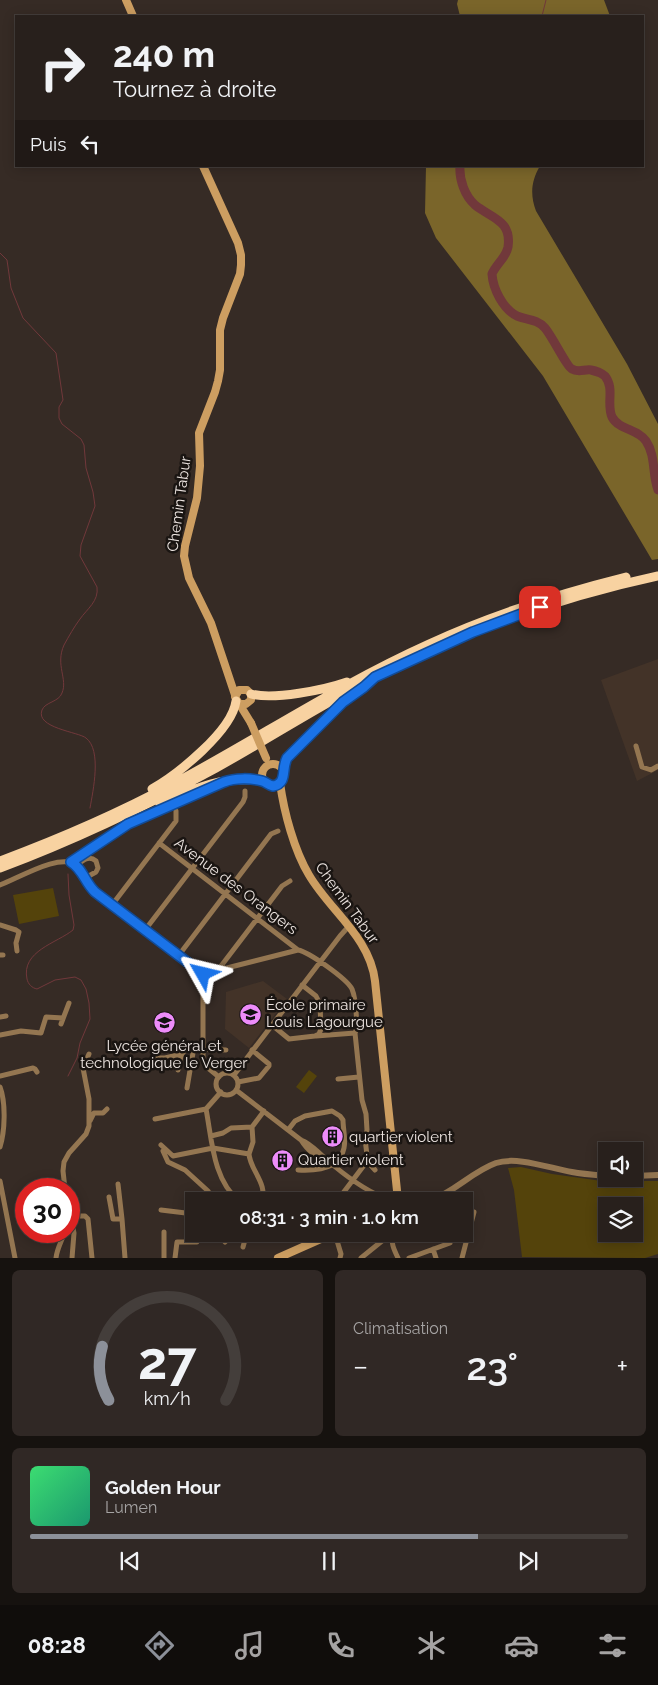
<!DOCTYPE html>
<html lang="fr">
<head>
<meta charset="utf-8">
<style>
	body { margin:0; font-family:Raleway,sans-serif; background:#302825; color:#f1f3f6; height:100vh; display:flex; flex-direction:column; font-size:19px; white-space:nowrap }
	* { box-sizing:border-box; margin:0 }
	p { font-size:16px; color:#a5a3a3 }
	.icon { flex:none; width:28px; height:28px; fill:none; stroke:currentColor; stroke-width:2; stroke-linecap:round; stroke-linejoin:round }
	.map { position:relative; height:1258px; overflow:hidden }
	.side { display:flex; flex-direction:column; gap:12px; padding:12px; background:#16120f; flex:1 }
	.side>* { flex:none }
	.top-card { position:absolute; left:15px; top:15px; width:629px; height:152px; border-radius:0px; box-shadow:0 2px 12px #0003,0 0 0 1px #443e3b; background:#28201c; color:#f1f3f6; overflow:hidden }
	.controls { position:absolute; left:598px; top:1142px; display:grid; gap:10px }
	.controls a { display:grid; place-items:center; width:45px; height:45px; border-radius:0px; background:#28201c; box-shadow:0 2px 12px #0003,0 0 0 1px #443e3b; font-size:25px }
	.speed { position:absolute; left:15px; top:1178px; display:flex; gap:10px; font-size:25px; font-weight:700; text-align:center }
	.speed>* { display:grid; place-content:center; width:65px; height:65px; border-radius:50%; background:#28201c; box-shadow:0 2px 12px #0003,0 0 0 1px #443e3b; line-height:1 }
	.speed .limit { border:8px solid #d22; background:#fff; color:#111 }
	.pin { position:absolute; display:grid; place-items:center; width:42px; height:42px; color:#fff; margin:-21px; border-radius:10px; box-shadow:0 2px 8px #0006 }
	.me { position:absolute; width:55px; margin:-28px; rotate:307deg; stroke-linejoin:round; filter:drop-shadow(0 0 4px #0008) }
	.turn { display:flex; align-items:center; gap:18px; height:105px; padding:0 15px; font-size:22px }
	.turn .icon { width:65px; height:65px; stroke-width:2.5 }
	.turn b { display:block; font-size:35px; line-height:42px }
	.then { display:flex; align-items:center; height:48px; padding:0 15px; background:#0003; gap:10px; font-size:19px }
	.big { font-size:38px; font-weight:600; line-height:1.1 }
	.side .widget { flex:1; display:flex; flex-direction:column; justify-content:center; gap:8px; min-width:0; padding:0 18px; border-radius:8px; background:#302825 }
	.side .dial { align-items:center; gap:0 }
	.dial svg { height:130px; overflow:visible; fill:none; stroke:#443e3b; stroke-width:7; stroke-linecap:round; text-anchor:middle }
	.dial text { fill:#f1f3f6; stroke:none }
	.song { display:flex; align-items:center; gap:15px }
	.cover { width:60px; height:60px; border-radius:8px; background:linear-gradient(135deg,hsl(140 70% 55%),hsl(160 70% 35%)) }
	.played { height:5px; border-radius:2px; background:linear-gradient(90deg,#8c9099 75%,#443e3b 75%) }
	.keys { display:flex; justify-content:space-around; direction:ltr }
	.heat { display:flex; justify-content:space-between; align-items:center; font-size:28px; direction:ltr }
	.side .tiles { flex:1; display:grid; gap:12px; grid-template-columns:1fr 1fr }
	.widget:last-child { grid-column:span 2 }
	.trip { position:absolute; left:185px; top:1192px; width:288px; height:50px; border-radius:0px; background:#28201c; box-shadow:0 2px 12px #0003,0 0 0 1px #443e3b; font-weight:600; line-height:50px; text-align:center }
	.tab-bar { display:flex; height:80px; justify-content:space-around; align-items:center; background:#100d0b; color:#a5a3a3 }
	.tab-bar .icon { width:35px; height:35px }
	.tab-bar .selected { color:#8c9099 }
	.tab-bar b { font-size:22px; color:#f1f3f6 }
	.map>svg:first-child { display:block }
	.built { fill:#433328 }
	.green { fill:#54430b; fill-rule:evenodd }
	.forest { fill:#7a652a }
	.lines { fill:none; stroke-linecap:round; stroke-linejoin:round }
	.stream { stroke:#71383b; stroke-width:1 }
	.river { stroke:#71383b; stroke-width:9 }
	.minor { stroke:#947651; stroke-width:5 }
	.tertiary { stroke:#947651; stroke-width:6 }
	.secondary { stroke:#cd9e61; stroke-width:8 }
	.trunk { stroke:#f8d2a1; stroke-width:9 }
	.secondary-bridge { stroke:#cd9e61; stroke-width:8 }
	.route-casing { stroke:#114b97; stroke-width:12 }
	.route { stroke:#1a73e8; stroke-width:9 }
	.labels { text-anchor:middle; stroke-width:5; stroke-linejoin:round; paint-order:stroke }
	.street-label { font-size:15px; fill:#ece4e0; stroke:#1a1512 }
	.poi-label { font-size:15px; fill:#ece4e0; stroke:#1a1512; text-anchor:start }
</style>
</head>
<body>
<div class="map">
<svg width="658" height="1258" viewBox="0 0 658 1258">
	<rect width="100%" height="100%" fill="#362b25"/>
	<path class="built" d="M658,659v111l-21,11 -36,-101z
		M263,981l24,18 -38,49 -24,-19 1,-37z"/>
	<path class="green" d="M53,888l6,28 -40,8 -6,-29z
		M309,1070l8,6 -13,17 -8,-6z
		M521,1167l31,7 50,7h56v73l-13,4 -123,-1 -8,-67 -6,-22zM606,1206h28v28h-28z"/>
	<path class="forest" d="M458,0h146l6,16h-150l-3,-12z
		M426,166h114c-9,15 -10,29 -4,45l91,153 31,60v135l-6,1 -109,-184 -107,-138 -11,-25z"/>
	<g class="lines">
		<path class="stream" d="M542,16l4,-16
			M0,253l7,7 4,28 12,30 33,35 7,47 -4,7v11l3,6 19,15 3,6 2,23 7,24 2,14 -14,39 -1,11 17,31c2,14 -10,22 -17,32 -6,8 -11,17 -16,26 -9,20 4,34 -2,48 -3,9 -17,9 -20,17 -7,18 37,22 44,28 16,12 7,53 4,70
			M68,874l1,21 5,30 -1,5c-16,13 -52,21 -46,49 1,5 5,9 10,10l18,-9 20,-3 6,3 5,9 3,14 1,16 -10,24 -3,15 -9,18"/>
		<path class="river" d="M460,166c-1,14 5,30 15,39 16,13 37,15 33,42 -2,11 -12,17 -16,27 1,15 11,35 25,42 10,4 20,3 28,12 7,8 22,39 27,41 6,4 13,0 19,1 5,1 10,3 14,6 10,13 1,27 7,41 7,13 26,12 34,24 10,15 6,33 12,49"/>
		<path class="minor" d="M636,746l6,21 9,3 7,-4
			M159,843l139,107
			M71,862l28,-20 29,-18 67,-31
			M77,865c6,-5 12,-10 19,-4l2,7 -2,4 -11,6
			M0,885c17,-6 62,-34 77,-19 8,7 10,19 18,26l108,82
			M112,905l64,-84v-10
			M0,925l16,5 3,2 -3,11 1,8
			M145,930l98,-128 2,-5v-6
			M0,955h3
			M179,955l92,-121 7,-3
			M218,970l64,-84 8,-5
			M203,974l95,-24c11,2 49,29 54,39 5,12 4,27 5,39l-2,5 7,67 4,14 1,16 -2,9 2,16 -2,9 -28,37
			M203,974v85l5,9 11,9
			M0,1017l6,-1
			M61,1024l8,-21
			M272,1025l17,14 26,-3 4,-2 2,-5 -1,-25 -4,-8 -14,-11
			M0,1035l21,-4 20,2 5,-16 17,1
			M316,1036l39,-3
			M202,1049l24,1
			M157,1058h8l17,-4
			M178,1070c2,-12 3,-22 16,-23
			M216 1084a11 11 0 1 1 22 0a11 11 0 1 1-22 0Z
			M234,1075l106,-139 9,-10
			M0,1076l33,-8 2,1 2,3
			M338,1079l21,-2
			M238,1082l21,-4 10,-12v-2l-17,-14
			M0,1087c6,16 5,44 0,60
			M187,1088l7,-41 8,-1
			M236,1090l65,50c11,4 16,12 25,19 17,15 37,30 58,39
			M206,1109c6,31 7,71 33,92
			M155,1119l51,-10 15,-17
			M90,1121l4,-8h9l4,-4
			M288,1130l7,-9 10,-5 27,-5 8,5 3,4c0,9 3,19 1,28 -4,21 -28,23 -46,22
			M211,1136l12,-3 8,-5 21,-1 12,-16
			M301,1140c5,8 13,16 22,17
			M161,1145l12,11 40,-8 36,6c1,16 20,31 12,47
			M163,1151l5,11 17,8 23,21 6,10
			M249,1154l4,-12 -1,-15
			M366,1160l9,10
			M0,1181l15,77
			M118,1184l4,35
			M65,1189l-2,-18 1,-9 5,-9 17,-19 3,-8v-27l-6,-31 6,-14
			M368,1192l7,9
			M109,1197l4,22h9l3,39
			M69,1208l5,25 -2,25
			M161,1210l33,4
			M77,1216h8l3,3 4,39
			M246,1234v2l13,3
			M335,1234l6,20 -1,4
			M396,1234c-7,8 -2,15 2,24
			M225,1242l4,-4 1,-4
			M243,1247l3,-11
			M433,1249l3,9
			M56,1258c1,-10 6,-17 9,-27
			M164,1258v-26
			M175,1258l2,-16h20l2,-8
			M361,1258l21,-17 4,-7
			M409,1258l41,-15
			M462,1258l12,-46"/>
		<path class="tertiary" d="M634,1176l24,-1
			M429,1201c25,-8 42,-29 67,-38 21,-7 53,5 76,9 11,2 23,3 34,4"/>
		<path class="secondary" d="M126,0l7,16
			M203,166l35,77 3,12v10l-1,9 -17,44 -3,12v40l-2,11 -3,11 -16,41 1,33 -3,32 -12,48 -1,10 5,22 22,45 24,72
			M240,704h6l5,-4v-6l-4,-4h-8l-4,7 16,26
			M262 775a11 11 0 1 1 22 0a11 11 0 1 1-22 0Z
			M280,783c4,29 14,67 29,92 21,36 61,62 66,106l23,219
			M381,1201l8,-4 9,4
			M278,1258l54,-24"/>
		<path class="trunk" d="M251,694c23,6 73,-4 96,-12
			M283,771l4,-13 37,-38 24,-23
			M152,789c26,-15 80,-58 84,-88
			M160,804c38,-17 61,-28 104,-23
			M0,861c59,-22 117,-47 173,-77 86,-46 167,-100 256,-140 63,-29 129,-50 197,-67
			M0,868c75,-28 146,-62 216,-100 54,-30 106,-64 161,-92 89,-45 183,-79 281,-100"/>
		<path class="secondary-bridge" d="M251,723l15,35"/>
	</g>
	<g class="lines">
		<defs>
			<path id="route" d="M203,974l-108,-82c-10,-9 -12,-23 -24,-30l57,-38 96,-42c11,-4 27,-4 38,-1 4,1 6,4 11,5 15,-3 8,-17 14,-28l56,-56 21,-15 11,-10 98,-45 67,-25"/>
		</defs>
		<use href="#route" class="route-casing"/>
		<use href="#route" class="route"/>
	</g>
	<defs>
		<symbol id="school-disc" viewBox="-11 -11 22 22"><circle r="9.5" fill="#ed8cfa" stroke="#1a1512"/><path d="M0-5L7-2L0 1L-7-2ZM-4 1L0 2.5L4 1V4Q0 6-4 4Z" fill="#111"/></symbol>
		<symbol id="building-disc" viewBox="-11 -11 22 22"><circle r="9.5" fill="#ed8cfa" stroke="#1a1512"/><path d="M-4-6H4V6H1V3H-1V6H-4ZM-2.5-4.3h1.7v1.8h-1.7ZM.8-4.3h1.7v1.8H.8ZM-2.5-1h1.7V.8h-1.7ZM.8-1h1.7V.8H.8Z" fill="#111"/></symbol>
	</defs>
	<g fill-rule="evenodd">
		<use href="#school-disc" x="238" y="1002" width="25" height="25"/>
		<use href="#school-disc" x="152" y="1010" width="25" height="25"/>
		<use href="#building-disc" x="320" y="1124" width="25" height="25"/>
		<use href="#building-disc" x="270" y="1148" width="25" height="25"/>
	</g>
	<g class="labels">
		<g class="street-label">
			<text transform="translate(179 504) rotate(-82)" y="5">Chemin Tabur</text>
			<text transform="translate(236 886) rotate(37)" y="5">Avenue des Orangers</text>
			<text transform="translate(347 903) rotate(54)" y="5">Chemin Tabur</text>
		</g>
		<g class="poi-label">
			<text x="266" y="1010">École primaire<tspan x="266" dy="17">Louis Lagourgue</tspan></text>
			<text x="164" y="1051" text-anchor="middle">Lycée général et<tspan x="164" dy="17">technologique le Verger</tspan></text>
			<text x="349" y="1142">quartier violent</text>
			<text x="298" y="1165">Quartier violent</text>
		</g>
	</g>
</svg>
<div class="controls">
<a><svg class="icon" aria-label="sound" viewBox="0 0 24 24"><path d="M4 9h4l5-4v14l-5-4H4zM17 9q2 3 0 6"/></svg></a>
<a><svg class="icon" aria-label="layers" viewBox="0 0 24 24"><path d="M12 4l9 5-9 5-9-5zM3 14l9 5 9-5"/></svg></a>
</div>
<div class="speed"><div class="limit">30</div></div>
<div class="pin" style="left:540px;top:607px;background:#d93025"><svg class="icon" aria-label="arrive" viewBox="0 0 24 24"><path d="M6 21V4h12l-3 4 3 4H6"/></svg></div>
<svg class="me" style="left:203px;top:974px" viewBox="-20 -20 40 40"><path d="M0-17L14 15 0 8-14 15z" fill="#1a73e8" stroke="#fff" stroke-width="4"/></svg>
<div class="trip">08:31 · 3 min · 1.0 km</div>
<div class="top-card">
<div class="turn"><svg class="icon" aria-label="right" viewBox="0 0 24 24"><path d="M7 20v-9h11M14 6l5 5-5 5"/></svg><div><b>240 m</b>Tournez à droite</div></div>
<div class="then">Puis<svg class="icon" aria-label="left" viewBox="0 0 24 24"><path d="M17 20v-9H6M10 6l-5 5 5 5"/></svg></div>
</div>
</div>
<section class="side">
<div class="tiles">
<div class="widget dial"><svg viewBox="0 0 100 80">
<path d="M14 69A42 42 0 1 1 86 69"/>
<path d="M14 69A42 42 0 0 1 10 36" stroke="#8c9099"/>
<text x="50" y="56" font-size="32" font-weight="700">27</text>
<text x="50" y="72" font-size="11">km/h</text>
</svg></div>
<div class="widget"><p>Climatisation</p>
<div class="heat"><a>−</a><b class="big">23°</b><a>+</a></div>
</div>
<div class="widget">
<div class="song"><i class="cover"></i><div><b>Golden Hour</b><p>Lumen</p></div></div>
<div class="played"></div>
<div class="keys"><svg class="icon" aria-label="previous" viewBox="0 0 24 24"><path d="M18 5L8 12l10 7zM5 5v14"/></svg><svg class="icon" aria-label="pause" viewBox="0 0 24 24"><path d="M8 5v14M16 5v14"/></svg><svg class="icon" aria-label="next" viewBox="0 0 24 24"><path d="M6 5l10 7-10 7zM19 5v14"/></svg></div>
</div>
</div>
</section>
<nav class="tab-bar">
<b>08:28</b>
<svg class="icon selected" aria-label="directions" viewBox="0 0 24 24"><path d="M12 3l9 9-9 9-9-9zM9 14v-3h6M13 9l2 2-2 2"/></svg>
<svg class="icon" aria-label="music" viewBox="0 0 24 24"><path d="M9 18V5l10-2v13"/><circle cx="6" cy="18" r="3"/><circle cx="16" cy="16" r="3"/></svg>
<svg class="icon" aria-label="phone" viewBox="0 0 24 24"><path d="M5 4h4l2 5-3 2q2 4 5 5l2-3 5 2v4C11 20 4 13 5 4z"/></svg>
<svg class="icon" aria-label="climate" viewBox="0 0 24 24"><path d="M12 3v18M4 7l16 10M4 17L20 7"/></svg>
<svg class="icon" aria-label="car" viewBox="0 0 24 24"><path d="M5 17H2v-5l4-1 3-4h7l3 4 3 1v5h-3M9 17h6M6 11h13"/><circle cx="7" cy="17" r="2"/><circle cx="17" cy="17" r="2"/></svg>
<svg class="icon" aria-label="filters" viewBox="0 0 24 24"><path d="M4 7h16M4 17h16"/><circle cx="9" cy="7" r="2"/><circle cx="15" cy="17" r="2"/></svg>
</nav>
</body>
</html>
